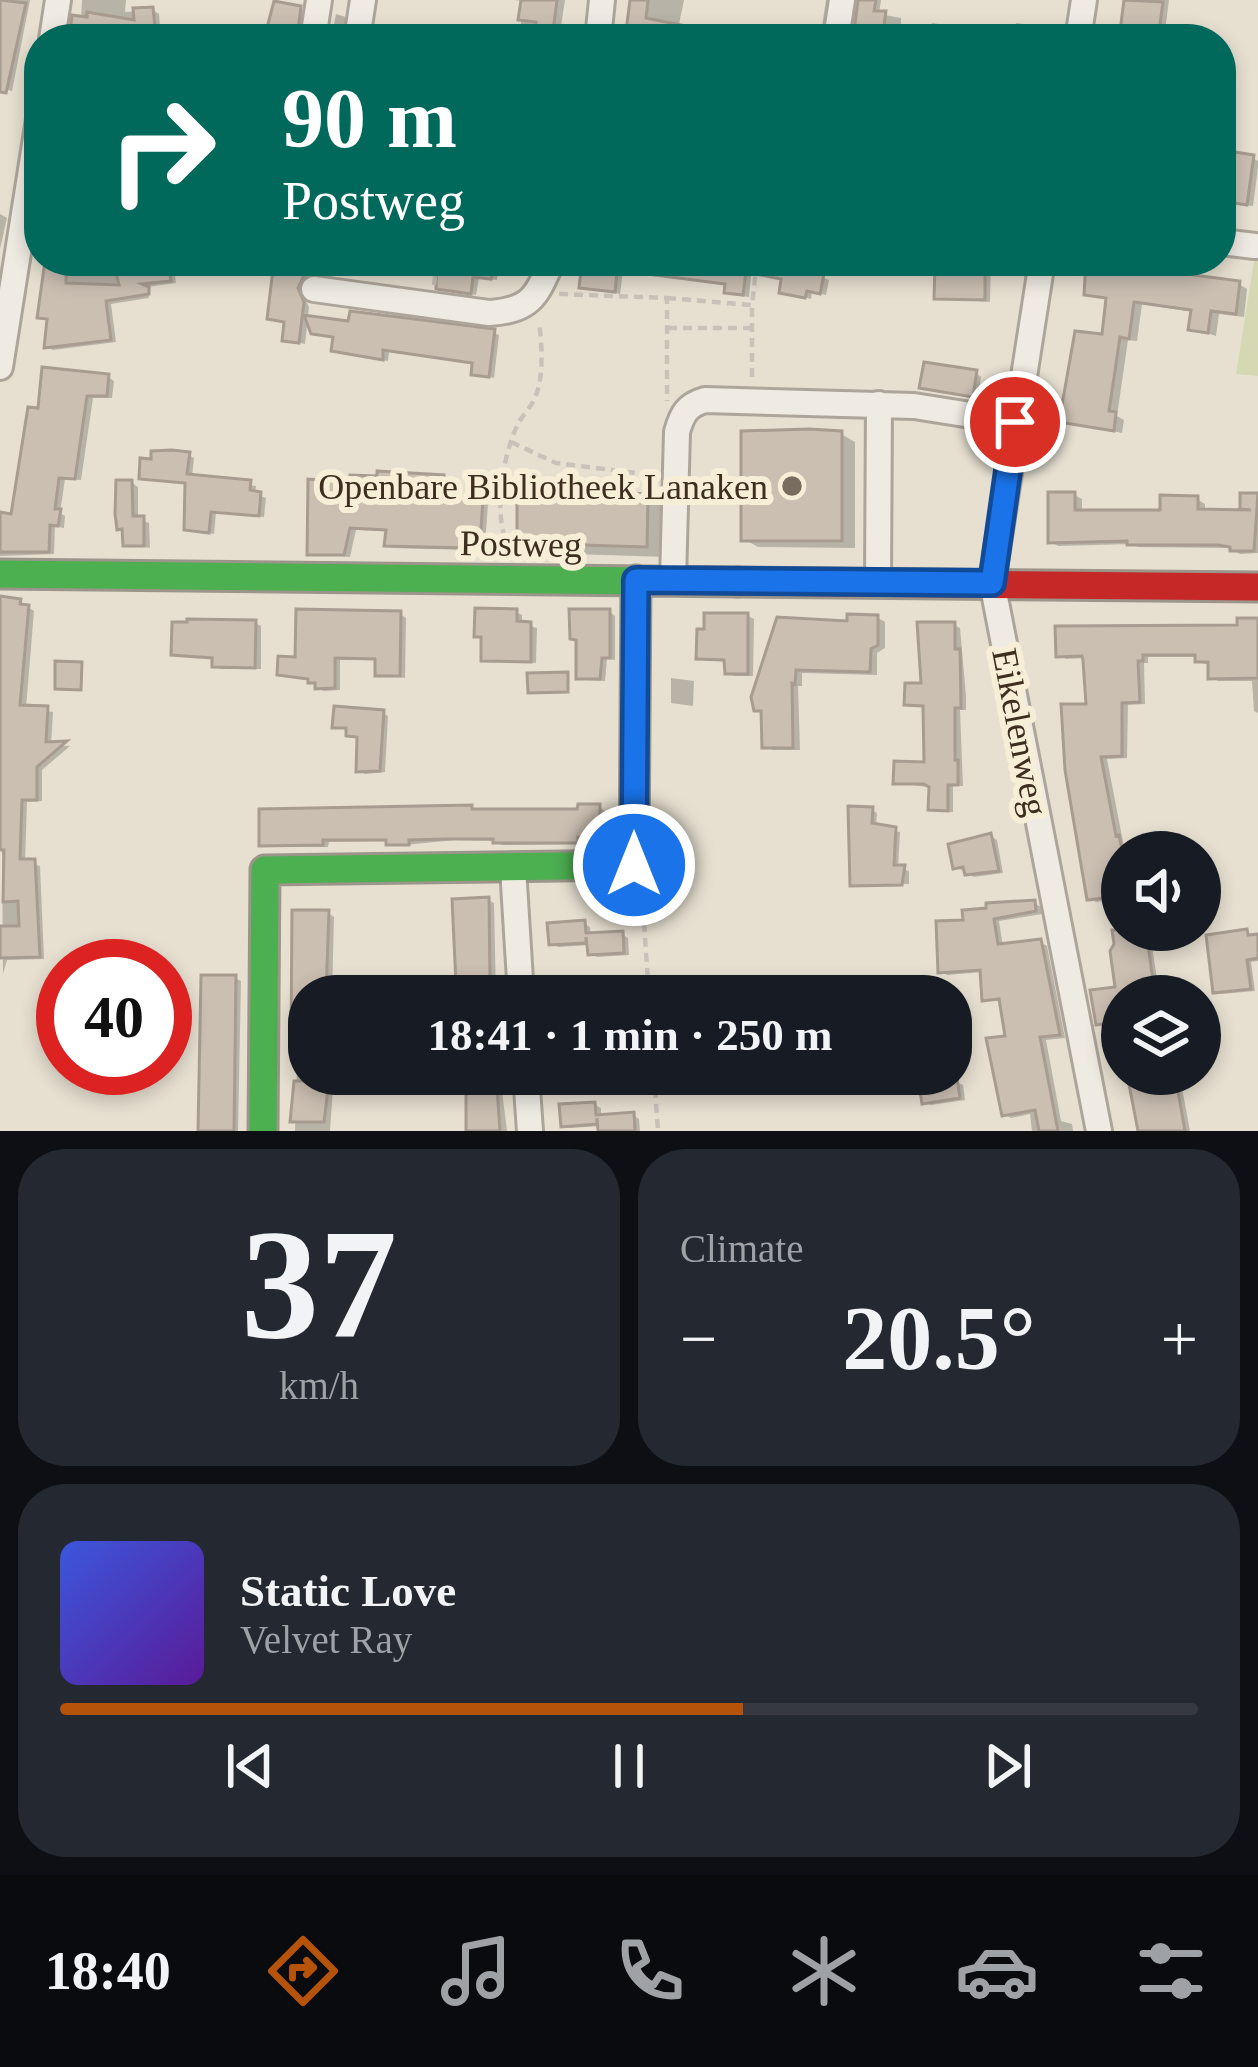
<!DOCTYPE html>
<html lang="en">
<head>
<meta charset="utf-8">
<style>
	body { margin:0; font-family:"Times New Roman",serif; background:#242831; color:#f1f3f6; height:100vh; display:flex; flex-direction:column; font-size:45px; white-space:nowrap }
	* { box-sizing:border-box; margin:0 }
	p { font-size:39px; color:#9ea1a6 }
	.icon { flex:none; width:66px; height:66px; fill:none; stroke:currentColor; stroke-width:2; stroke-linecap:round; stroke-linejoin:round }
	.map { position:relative; height:1131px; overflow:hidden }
	.side { display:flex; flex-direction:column; gap:18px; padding:18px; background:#0d0f14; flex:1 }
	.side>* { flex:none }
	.guide { position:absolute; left:24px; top:24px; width:1212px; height:252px; border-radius:48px; box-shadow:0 6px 18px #0003; background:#00695c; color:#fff; overflow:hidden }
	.tools { position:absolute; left:1101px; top:831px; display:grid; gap:24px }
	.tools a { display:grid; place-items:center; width:120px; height:120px; border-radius:50%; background:#171b24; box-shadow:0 6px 18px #0003; font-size:60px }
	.speed { position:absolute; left:36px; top:939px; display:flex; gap:24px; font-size:60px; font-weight:700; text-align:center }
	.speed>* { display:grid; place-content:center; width:156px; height:156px; border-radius:50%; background:#171b24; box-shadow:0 6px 18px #0003; line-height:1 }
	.speed .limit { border:18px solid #d22; background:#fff; color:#111 }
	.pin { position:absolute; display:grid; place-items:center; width:102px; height:102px; color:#fff; margin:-51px; border:6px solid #fff; border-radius:50%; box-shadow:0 3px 12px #0007 }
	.me { position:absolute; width:132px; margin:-66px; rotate:0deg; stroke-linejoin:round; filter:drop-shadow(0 0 9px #0008) }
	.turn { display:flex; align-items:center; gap:42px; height:252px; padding:0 60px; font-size:54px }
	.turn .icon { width:156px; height:156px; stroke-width:2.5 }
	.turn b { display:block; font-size:84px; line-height:102px }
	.big { font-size:90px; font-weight:700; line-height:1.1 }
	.side .card { flex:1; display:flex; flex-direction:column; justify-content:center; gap:18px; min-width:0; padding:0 42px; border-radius:48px; background:#242831 }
	.side .dial { align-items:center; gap:0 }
	.dial b { font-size:156px; line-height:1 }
	.song { display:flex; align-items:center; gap:36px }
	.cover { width:144px; height:144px; border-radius:18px; background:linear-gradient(135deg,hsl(230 70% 55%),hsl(270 70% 35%)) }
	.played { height:12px; border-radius:6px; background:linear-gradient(90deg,#b45309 60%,#363941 60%) }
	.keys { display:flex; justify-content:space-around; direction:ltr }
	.heat { display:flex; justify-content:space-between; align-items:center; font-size:66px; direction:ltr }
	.side .tiles { flex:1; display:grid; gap:18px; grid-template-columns:1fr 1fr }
	.card:last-child { grid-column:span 2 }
	.trip { position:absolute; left:288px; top:975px; width:684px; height:120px; border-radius:48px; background:#171b24; box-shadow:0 6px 18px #0003; font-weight:700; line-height:120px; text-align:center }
	.dock { display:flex; height:192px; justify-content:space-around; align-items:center; background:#090b0e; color:#9ea1a6 }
	.dock .icon { width:84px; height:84px }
	.dock .selected { color:#b45309 }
	.dock b { font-size:54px; color:#f1f3f6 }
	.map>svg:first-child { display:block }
	.green { fill:#d6d7b3 }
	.shadow { fill:#0003 }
	.building { fill:#cbbfb2; stroke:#a89c90; stroke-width:3 }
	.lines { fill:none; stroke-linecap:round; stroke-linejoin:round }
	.street-casing { stroke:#ada599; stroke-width:30 }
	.fast-casing { stroke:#9c958a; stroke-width:33 }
	.jam-casing { stroke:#9c958a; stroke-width:33 }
	.path { stroke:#c8c2b9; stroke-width:4.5; stroke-dasharray:9 6; stroke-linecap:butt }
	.street { stroke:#efebe3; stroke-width:24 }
	.fast { stroke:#4caf50; stroke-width:27 }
	.jam { stroke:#c62828; stroke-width:27 }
	.route-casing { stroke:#114b97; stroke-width:30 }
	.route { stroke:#1a73e8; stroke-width:21 }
	.poi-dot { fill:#786c5e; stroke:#f7eed8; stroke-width:4.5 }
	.labels { text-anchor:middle; stroke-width:12; stroke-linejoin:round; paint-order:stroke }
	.poi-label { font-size:36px; fill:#3d2e20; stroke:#f7eed8; text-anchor:end }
	.street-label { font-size:36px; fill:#3d2e20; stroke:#f7eed8 }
</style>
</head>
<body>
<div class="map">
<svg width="1258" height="1131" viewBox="0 0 1258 1131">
	<rect width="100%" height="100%" fill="#e7e0d1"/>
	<path class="green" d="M1258,237v139l-22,-2z"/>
	<path class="shadow" d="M0,0h30l-18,91 -12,-3z
		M82,0h44l-1,12 28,-2 6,4 1,15 13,-1 7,3 1,8h-110l10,-20z
		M514,0h51l-6,39h-40l5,-38z
		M633,0h51l-6,29 20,3 5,7h-73z
		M826,0h7l-6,39h-7z
		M861,0h20l-2,14 22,4v21h-47z
		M1144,0h25l-5,39h-42z
		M300,9l6,3 -3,27h-36z
		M336,14l13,4 -2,21h-16z
		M932,23l24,4 -1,12h-23z
		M1016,23l30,4 5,3 -1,9h-38z
		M750,30l13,2 6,7h-20z
		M1253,158l5,3v7l-5,38 -32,-4v-30l14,2z
		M0,214l7,4 -7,31z
		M48,261h125l3,22 -29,4 2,11 -38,6 5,38 -63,8 -6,-3 3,-27 -10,-4z
		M277,261h28l-1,6 10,4 -12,22 7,14 -4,37 -20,-5 2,-16 -17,-5z
		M459,261h40l-2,19 -18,-2 -3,17 -36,-8z
		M569,261h165l18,5 -3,31 -16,-2 -6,-3 1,-7 -105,-14 -3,23 -38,-8 2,-14 -15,-5z
		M778,261h41l-3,14 13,5 -3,15 -14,-3 -1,7 -29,-7 2,-12z
		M953,261h38l-1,41 -53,-5z
		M1239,284l8,5 -3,28 -25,-3 -3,22 -25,-8 3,-16 -52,-8 -5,37 -9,-1 -11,76 7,4 -2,13 -60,-13 43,-83 4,-37 -22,-7z
		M314,331l179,1 6,3 -5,43 -20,-5 1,-9 -86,-12 -1,9 -48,-8 -5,-4 1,-11z
		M976,373l5,4 -3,21 -55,-11z
		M108,377l6,4 -2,17h-19l-12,82 -16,-1 -5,34 5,3 -1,12 -9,-2 -1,28 -54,2v-41l13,3 27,-106z
		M841,434l14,8v106l-97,-1 -14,-8z
		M189,455l5,3 -2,19 64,9 -1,8 11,4 -2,19 -48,-4 -2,21 -27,-5 1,-45 -46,-7 12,-14z
		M443,478l6,4 -1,17 40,6 -3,39 -13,-1 -1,7 -78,-2 -6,-3 2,-14 -33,-1 -6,27 -40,-4 42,-68z
		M132,483l6,4v32l11,4 1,25 -24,-4z
		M1074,495l8,4v14h81l34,-14 8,5v8l37,1 1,-17h15v57l-18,1 -12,-6 -90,-1 -6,-3 -74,2 -7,-4z
		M647,497l20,12v48l-127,-4 -20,-12z
		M0,599l20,3 14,9 -8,97 27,4 -2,33 19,1 -28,24v31l-15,1 -2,60 15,4 4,93 -37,1 -4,14z
		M516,612l6,3v9l15,4 -1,35 -52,-4v-20l-7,-4z
		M610,612l5,4v44l-8,-1 -2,22 -20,-1 -6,-3z
		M400,614l6,4 -1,60 -27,-4v-14h-38v30l-17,1 -12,-11 -31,-7 18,-13z
		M748,616l6,3 -1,57h-19l-6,-3 -1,-11 -28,-4z
		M878,618l7,4v26l-8,5v22l-75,-2v13h-4l2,64h-27l-8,-4 -1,-32 -8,-5 -2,-12 96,-73z
		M1258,621v92l-4,-2 -2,-30h-34l-7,-4v-13h-7l-6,-7h-50v6h-4l1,41 -17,1 -1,53 -20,1 18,93 -3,47 -26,3 -7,-4 -3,-240 -20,1 -7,-4 181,-27z
		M255,623l6,3v43h-40l-6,-4v-5l-41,-7z
		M954,625l6,3 6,68v14h-6l3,76h-10v26h-16l-6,-3 1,-21 -36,-6 31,-17 -1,-58 -19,-3 17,-18z
		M671,678l23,3 -1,25 -22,-3z
		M383,713l5,3 -3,56 -20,2 -6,-3 1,-33 -11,-3v-6l-14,-3z
		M599,807l6,4v28h-21v5l-82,1 -8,-4 -39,-1 -60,6 -6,-5 -60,1 -1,5h-60l-6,-3 209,-36 7,4 56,1z
		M872,810l5,3 -1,13 24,6 -2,36 11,3v13h-56z
		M991,836l6,4 6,33 -29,4 -18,-10z
		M488,900l6,3 2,93h-33l-4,-14z
		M1034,903l7,4 1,7 -43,7 4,26 37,-5 7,4 18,92 -19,2 15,81 11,3 1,7h-41l-2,-17 -19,4 -7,-4 4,-75 -5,-37 -18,-3 -2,-27 -36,3 -6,-4 25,-48z
		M328,913l6,4 -2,79h-23v78h25l-4,57h-35l3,-92z
		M584,923l6,4 1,9 31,-2 6,4 1,17 -32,2 -7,-3v-9l-32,2 -6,-4z
		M1145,930l5,3 8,52 6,3v8h-42v36l-2,-8 -15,3 -6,-4z
		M1246,933l12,4v24l-7,1 4,29 -34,3 -5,-3z
		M235,978l6,3 -3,150h-37z
		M588,984l6,4 1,8h-40v-10z
		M467,1074h38l1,16 -4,1 5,40h-37z
		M597,1074h42v2l-36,1z
		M1130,1074h56l-6,3 10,54h-49z
		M957,1082l6,3 2,15 -34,5 -6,-3z
		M595,1105l6,3v10l32,-3 6,4 1,12h-40v-5l-30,2 -6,-3z"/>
	<path class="building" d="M0,0l26,3 -20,90 -6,-1z
		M521,0h36l-5,39h-18l2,-17 -18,-2z
		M630,0h18l-2,18 50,10v11h-71z
		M858,0h18l-2,11h12l-4,28h-29z
		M1124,0l39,2 -5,37h-39z
		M274,1l27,5 -4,33h-33z
		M153,7l3,32h-87l3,-24 15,2v-5l47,8 -1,-12z
		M1235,152l19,3 -7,50 -26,-4v-32l11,1z
		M45,261h21v22l53,2 -6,-24h55l3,20 -29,3 7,3v7l-43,7 5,39 -67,8 3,-29 -10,-1z
		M274,261l35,4 -11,23 6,14 -5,41 -17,-2 2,-19 -17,-3z
		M437,261h57l-3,18 -18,-2 -2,17 -35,-5z
		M582,261h36l-3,31 -36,-4z
		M632,261h179l-1,10 14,3 -4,20 -13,-3 -2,7 -26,-5 2,-14 -35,-7 -3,23 -19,-2 1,-9 -94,-12z
		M1086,261l154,20 -4,33 -25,-3 -3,22 -20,-3 3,-20 -57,-8 -5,37 -9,-2 -11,74 7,1 -2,19 -55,-9 16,-91 27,3 4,-36 -22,-3z
		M935,265l50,2v33l-51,-1z
		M350,311l145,18 -6,48 -18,-2 1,-12 -89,-13v10l-52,-9 2,-14 -22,-3 -7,-19 44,6z
		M924,362l53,8 -4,27 -54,-9z
		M42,367l67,7 -2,22h-20l-12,83 -16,-1 -4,31h6l-3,17 -8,-1 -1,27h-49v-40l11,2 17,-107 10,1z
		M809,429l33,2v110h-101v-110z
		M172,450l18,2 -3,22 64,6 -1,10 11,2 -2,24 -48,-4 -2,21 -25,-3 1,-47 -46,-4 1,-21 11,1v-8z
		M377,471l67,4 -1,21 40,3 -3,44 -13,-1 -1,6 -82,-2 2,-16 -36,-2 -6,27h-37l1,-76 41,3 1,-7 27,1z
		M116,480h16l1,36h11v30h-21l-1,-17 -5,1 -2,-16z
		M517,490l131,4 -1,53 -130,-4z
		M1048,492h27v18h85v-15l38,1v13l53,1 -11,-1v-16h18l-4,58h-24v-4l-12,-2h-91v-4l-79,2z
		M0,596l21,3 -1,5 9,1 -9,100 28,1 -2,36 21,-1 -30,26v33h-15l-2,59h15l5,98 -40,1v-32h19l-1,-25 -15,1 1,-52h-4z
		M475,608l42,1v12l14,1v40l-50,-1v-24h-7z
		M296,609l105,2 -1,65h-25v-17l-40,-1v30l-20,1v-6h-7v-4l-31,-4 1,-19 17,1z
		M569,609h41v49h-8l-2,21h-24v-39l-6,-1z
		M704,613h44v61h-23l-1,-14 -28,-1 1,-30h7z
		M847,614l31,1v30l-7,4 -1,23 -74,-2 -1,14 -3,-1 1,65h-31l-1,-37h-7l-3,-14 26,-80 70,4z
		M1237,618h21v60l-50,1v-17h-13v-7h-52v6h-5l2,41 -18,1v53l-21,1 15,79 3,-1 3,15v27l-4,1 4,18 -35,4 -22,-130 -4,-66h25l-3,-43 -1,-5 -26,1 -1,-31 182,-1z
		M187,619l69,1 -1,48 -43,-1v-9l-41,-3 1,-33h15z
		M917,622h38v27h5l1,59h-6v52h3v25h-10v26l-20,-1 1,-23 -5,-3h-31l1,-23 30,1 -1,-56 -19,-1 1,-22h16z
		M55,661l27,1 -1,28 -26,-1z
		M568,672v20l-40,1 -1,-20z
		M334,706l50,4 -4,61 -24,1 1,-35 -11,-1v-8h-14z
		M578,804h22v33h-22v6h-85v-4h-46l-38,1v5h-23v-5h-63v5l-64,1v-37l213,-4v4h105z
		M848,806l25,1 -1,16 24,4 -2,38h11l-3,20 -52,1z
		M991,833l8,38 -34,4 -2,-8 -10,2 -5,-25z
		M489,897l1,84 -34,3 -4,-85z
		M1035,900l1,11 -42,8 4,25 43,-5 19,96 -20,2 18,94h-19l-4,-21 -33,6 -16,-78 19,-2 -6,-37 -17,2 -2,-31 -42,3 -2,-52 27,-1 -1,-10 24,-2v-5z
		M292,910h37l-3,85h-17v45l-18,-2z
		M585,920l1,13 37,-2 1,22 -36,2 -2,-18v6l-37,2 -2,-22z
		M1247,929l1,6 10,-1v24l-11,2 4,29 -38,4 -7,-58z
		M1112,930h34l9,66h-33v25l-26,4 -6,-35 25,-3 -5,-36 4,-7z
		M201,975h35l-2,156h-36z
		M466,1074h30l4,57h-34z
		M1127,1074h48l10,57h-47z
		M957,1078l3,20 -38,6 -3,-20z
		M294,1081h35l-5,41h-34z
		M595,1102l1,13 38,-3 1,19h-37l-1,-13v6l-36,3 -2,-23z"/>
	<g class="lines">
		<defs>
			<path id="street" d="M359,26l4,-26
				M52,39l6,-39
				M313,39l6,-39
				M598,39l4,-39
				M836,39l6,-39
				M1078,39l6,-39
				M1221,242l34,4
				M1042,261l-50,321 107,549
				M314,289l175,24c42,-3 47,-16 63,-52
				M0,367l39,-248
				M673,580l4,-148c5,-18 10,-27 28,-32l209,6 101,16
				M878,582l1,-178
				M513,868l8,128
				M526,1074l4,57"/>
			<path id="fast" d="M0,574l738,8
				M263,1131l2,-261 369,-5 2,-285"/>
			<path id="jam" d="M738,582l520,5"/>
		</defs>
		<use href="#street" class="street-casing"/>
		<use href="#fast" class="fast-casing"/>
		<use href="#jam" class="jam-casing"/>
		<path class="path" d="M434,285l3,-24
			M559,294l108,4v103
			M667,298l85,7 5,-44
			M668,328h84
			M752,377v-72
			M511,442l45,21 97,12
			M512,551c-22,-28 -9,-99 7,-129 5,-8 12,-15 16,-24 9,-22 7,-52 4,-76
			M642,893l7,103
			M654,1074l4,57"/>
		<use href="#street" class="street"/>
		<use href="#fast" class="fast"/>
		<use href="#jam" class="jam"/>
	</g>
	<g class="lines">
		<defs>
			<path id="route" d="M634,865l2,-285 356,3 23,-161"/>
		</defs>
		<use href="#route" class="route-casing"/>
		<use href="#route" class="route"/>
	</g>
	<circle class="poi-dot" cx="792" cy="486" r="12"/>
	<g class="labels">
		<g class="poi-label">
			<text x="768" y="499">Openbare Bibliotheek Lanaken</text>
		</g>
		<g class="street-label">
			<text transform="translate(521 543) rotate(1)" y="13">Postweg</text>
			<text transform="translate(1021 732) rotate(79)" y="13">Eikelenweg</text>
		</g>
	</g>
</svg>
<div class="tools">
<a><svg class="icon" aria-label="sound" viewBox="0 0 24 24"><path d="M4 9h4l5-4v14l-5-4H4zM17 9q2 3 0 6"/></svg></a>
<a><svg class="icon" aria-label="layers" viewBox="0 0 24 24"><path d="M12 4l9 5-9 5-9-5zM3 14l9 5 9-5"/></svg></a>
</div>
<div class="speed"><div class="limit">40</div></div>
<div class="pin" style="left:1015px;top:422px;background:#d93025"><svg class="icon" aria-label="arrive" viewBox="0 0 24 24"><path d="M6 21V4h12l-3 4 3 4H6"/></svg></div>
<svg class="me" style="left:634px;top:865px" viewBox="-20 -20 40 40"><circle r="17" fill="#1a73e8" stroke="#fff" stroke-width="3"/><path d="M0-11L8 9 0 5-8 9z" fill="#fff"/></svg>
<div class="trip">18:41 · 1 min · 250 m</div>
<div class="guide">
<div class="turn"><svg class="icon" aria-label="right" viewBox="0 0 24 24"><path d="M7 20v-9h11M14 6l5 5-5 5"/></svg><div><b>90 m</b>Postweg</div></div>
</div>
</div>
<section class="side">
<div class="tiles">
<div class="card dial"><b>37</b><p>km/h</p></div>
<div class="card"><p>Climate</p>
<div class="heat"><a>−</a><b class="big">20.5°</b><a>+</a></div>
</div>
<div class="card">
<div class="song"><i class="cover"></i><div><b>Static Love</b><p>Velvet Ray</p></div></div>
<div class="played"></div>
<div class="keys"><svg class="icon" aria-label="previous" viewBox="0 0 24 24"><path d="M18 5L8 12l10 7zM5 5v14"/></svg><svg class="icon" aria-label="pause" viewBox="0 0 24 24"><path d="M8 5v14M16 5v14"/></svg><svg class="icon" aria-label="next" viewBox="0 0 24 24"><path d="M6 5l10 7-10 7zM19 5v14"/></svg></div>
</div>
</div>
</section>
<nav class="dock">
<b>18:40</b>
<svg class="icon selected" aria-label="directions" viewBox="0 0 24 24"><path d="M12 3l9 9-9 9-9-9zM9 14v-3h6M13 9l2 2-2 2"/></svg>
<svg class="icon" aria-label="music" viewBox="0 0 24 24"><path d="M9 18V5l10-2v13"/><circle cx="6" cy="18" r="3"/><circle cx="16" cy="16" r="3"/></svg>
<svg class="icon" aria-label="phone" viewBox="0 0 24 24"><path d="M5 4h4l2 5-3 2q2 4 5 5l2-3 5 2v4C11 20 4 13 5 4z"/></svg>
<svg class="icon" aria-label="climate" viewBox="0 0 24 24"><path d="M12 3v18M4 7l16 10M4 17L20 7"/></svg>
<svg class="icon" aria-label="car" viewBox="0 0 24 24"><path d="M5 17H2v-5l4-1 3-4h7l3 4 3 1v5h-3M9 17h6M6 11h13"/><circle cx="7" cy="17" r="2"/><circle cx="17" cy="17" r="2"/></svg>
<svg class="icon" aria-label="filters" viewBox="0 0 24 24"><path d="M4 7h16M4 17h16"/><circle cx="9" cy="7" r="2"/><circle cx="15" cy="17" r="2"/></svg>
</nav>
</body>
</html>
